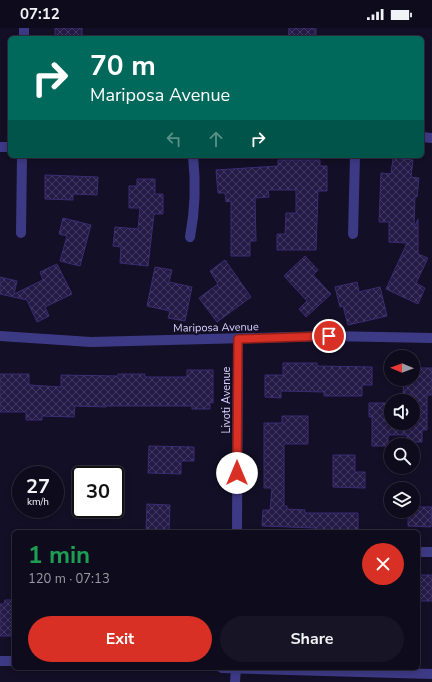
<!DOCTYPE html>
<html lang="en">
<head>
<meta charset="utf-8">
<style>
	:root { --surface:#0e0b1c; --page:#171425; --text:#f1f3f6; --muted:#9b9ba3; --line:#2e2b3b; --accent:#d93025 }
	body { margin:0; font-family:"Nunito Sans",sans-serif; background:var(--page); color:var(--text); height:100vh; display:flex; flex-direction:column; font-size:15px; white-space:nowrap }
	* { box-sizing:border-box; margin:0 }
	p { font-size:13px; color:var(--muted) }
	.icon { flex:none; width:22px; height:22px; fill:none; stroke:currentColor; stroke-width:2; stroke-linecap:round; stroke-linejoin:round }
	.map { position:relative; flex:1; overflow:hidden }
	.panel { position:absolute; left:12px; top:502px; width:408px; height:140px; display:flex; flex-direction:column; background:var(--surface); border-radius:6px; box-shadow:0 2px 6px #0003,0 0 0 1px var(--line) }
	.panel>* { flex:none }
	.hud { position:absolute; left:8px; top:8px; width:416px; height:122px; border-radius:6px; box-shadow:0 2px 6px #0003,0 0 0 1px var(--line); background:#00695c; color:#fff; overflow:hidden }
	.needle { width:26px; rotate:271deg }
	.tools { position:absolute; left:384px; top:322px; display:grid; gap:8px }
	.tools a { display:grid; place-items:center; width:36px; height:36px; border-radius:50%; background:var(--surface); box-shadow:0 2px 6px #0003,0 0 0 1px var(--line); font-size:20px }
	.speed { position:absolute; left:12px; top:438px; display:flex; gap:8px; font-size:20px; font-weight:700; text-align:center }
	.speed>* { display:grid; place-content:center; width:52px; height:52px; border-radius:50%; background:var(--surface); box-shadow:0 2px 6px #0003,0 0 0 1px var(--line); line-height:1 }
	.speed small { font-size:10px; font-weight:400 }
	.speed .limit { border:2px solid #111; border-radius:6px; background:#fff; color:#111 }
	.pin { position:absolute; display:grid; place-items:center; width:34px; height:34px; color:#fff; margin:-17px; border:2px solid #fff; border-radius:50%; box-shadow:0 1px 4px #0007 }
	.me { position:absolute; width:44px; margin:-22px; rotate:0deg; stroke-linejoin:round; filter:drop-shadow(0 0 3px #0008) }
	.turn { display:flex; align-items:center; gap:14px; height:84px; padding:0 16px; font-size:18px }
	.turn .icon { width:52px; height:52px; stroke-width:2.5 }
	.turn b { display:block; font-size:28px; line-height:34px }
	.lanes { display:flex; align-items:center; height:38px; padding:0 16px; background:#0003; justify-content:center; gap:20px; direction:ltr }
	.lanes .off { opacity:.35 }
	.round { display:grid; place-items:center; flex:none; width:42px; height:42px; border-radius:21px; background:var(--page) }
	.summary { display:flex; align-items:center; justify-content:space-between; height:68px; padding:0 16px }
	h1 { font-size:24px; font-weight:700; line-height:30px; color:#1e9e55 }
	.primary-button { display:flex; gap:8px; margin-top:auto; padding:8px 16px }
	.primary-button a { flex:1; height:46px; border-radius:24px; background:var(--accent); color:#fff; font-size:16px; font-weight:700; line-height:46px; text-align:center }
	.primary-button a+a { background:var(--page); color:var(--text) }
	.status { display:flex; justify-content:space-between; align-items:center; height:28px; padding:0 20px; background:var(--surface); direction:ltr }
	.status svg { height:11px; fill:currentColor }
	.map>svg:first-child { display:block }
	.building { fill:url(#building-cross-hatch); stroke:#3b2d73 }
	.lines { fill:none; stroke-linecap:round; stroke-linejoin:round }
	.minor { stroke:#3d3a85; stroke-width:10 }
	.route-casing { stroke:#8d1f18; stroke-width:10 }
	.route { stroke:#d93025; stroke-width:7 }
	.labels { text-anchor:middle; stroke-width:4; stroke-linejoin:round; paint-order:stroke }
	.street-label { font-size:11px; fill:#d9d4ff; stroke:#130f26 }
</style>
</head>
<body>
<div class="status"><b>07:12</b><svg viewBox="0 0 49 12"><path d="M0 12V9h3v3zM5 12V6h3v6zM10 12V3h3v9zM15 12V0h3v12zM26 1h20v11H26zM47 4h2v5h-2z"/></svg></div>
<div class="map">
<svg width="432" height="654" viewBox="0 0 432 654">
	<defs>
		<pattern id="building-cross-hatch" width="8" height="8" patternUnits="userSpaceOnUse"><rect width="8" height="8" fill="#241b47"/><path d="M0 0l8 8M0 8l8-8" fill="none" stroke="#433b63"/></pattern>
	</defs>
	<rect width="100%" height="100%" fill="#130f26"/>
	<g class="building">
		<rect x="55" y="0" width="27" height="10"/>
		<path d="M289 0H316V10H288Z"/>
		<path d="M393 130 413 132 411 149 419 150 417 169 415 168 414 200 418 191V226L428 230 416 255 425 260 418 276 386 261 407 215 389 214V194H379L381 145 391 146Z"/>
		<path d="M278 132H320V138H327V163H318L316 222H277V206H285L286 185H296V162H268L269 169 255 170 256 213H250V228H231V173L226 174 225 165H218L216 142 278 138Z"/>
		<path d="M45 147 98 149 97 167 73 166V172L45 171Z"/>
		<path d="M137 151H155V166H163V186H154L148 238 120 235 121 219 113 218 115 199 138 201 140 180H129V158H137Z"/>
		<path d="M63 190 91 197 80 238 60 233 67 208 59 206Z"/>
		<path d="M305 228 318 242 313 247 331 266 306 289 299 281 307 273 284 248Z"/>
		<path d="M225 232 251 269 217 294 199 270 218 256 210 243Z"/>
		<path d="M57 236 72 266 45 279 49 288 37 294 27 272 0 266V249L17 253 14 266 43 252 40 244Z"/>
		<path d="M155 239 172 242 169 254 192 259 185 293 168 290 170 283 147 278Z"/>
		<path d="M357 254 359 264 380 259 387 288 348 297 343 278 340 279 335 259Z"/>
		<path d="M283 335H317V338L372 339V357H362V368H324V364L281 363V370L265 369V347H283Z"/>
		<path d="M413 340H432V367H427V402H422V414H407V407H388V418H372V389H369V375H389V395H413V367L403 366 404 352 413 351Z"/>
		<path d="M187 342H213V375L210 374V381H192V378H106V379L75 378 74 389 42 388V392H26V384H0V346H29V357L61 359V347L118 348V346H145V349H187Z"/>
		<path d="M282 388H308V416H284V478H287V481L305 482V485H358V504H316V500L262 498 263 482H270L272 460H264V395H282Z"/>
		<path d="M149 418 194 419V433H181V446L148 445Z"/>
		<path d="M333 427H355V444H365V460L333 459Z"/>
		<path d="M147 476 170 477 169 504H146Z"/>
		<path d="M413 479H432L431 499 408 498V483H413Z"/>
		<path d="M418 547H432V573H419Z"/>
		<path d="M5 572H14V608H0V576H4Z"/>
	</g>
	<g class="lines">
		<g class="minor">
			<path d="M24 10V0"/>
			<path d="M422 109 432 110"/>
			<path d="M0 119H10"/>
			<path d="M21 205 22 128"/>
			<path d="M353 206 355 128"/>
			<path d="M190 209C195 183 196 155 193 128"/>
			<path d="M0 308 91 314 329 308 432 310"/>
			<path d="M237 504 238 311"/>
			<path d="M418 524H432"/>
			<path d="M0 633H14"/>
			<path d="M222 640 432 646"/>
			<path d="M235 654 236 640"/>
		</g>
	</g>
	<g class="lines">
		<defs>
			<path id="route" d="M237 445 238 311 329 308"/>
		</defs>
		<use href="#route" class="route-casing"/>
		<use href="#route" class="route"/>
	</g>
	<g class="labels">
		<g class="street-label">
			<text transform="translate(216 299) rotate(-1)" y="4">Mariposa Avenue</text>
			<text transform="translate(226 372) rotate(-90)" y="4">Livoti Avenue</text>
		</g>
	</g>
</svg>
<div class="tools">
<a><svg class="needle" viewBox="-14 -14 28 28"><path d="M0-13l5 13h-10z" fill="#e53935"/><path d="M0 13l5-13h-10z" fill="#9b9ba3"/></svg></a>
<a><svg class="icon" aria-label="sound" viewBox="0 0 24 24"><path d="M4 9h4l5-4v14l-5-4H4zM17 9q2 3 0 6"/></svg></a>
<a><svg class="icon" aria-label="search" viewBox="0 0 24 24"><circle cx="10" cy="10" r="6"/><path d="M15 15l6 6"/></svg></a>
<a><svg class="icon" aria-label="layers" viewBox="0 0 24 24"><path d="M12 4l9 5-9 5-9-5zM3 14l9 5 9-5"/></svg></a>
</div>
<div class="speed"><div>27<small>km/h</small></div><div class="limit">30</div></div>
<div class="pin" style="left:329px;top:308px;background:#d93025"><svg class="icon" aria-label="arrive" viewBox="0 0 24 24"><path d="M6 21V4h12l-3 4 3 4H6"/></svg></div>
<svg class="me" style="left:237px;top:445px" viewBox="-20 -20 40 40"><circle r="19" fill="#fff"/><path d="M0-13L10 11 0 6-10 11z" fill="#d93025"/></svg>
<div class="hud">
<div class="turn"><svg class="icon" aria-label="right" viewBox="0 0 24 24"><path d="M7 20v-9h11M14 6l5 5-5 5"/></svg><div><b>70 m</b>Mariposa Avenue</div></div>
<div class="lanes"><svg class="icon off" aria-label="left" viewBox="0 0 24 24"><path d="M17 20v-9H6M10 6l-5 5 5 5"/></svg><svg class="icon off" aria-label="ahead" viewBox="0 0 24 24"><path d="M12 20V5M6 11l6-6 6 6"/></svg><svg class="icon" aria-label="right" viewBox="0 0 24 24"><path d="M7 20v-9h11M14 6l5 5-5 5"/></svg></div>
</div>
<section class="panel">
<div class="summary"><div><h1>1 min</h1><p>120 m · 07:13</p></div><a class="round" style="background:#d93025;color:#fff"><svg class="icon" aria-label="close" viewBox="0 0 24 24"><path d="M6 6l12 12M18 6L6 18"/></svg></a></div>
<div class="primary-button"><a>Exit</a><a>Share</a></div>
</section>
</div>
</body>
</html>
